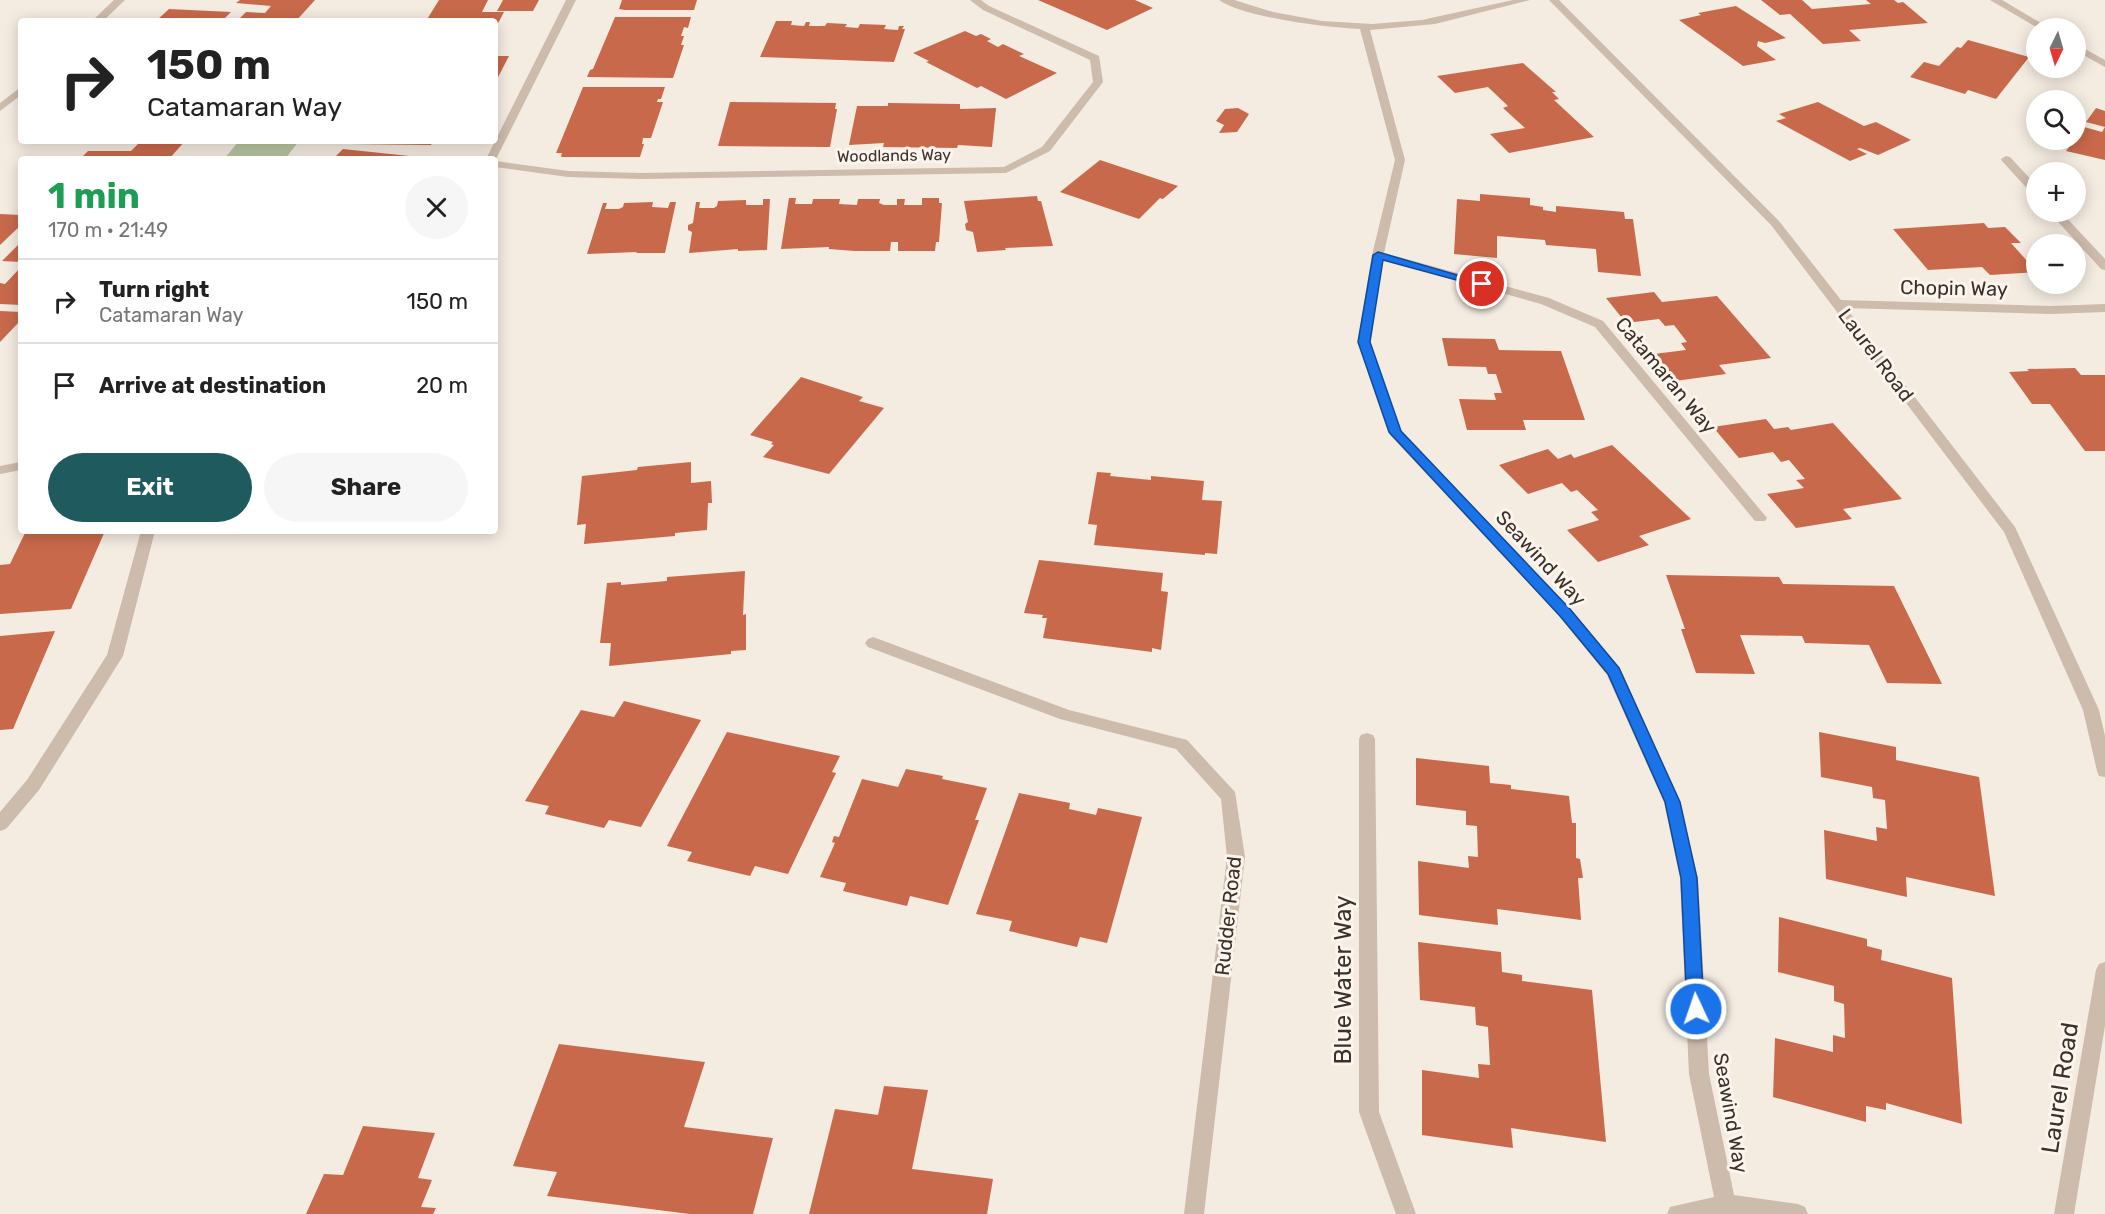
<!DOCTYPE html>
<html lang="en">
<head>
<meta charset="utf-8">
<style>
	:root { --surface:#fff; --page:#f6f6f6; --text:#222; --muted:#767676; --line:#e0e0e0; --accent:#1f5a5e }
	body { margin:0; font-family:Rubik,sans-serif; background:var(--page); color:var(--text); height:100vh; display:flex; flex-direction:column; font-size:22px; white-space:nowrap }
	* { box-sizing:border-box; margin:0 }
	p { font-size:20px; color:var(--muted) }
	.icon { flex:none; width:33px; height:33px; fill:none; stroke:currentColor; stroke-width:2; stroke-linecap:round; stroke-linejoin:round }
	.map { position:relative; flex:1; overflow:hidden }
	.sheet { position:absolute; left:18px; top:156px; width:480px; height:378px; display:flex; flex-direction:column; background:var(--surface); border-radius:6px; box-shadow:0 3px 15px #0003 }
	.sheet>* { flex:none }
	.banner { position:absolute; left:18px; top:18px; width:480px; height:126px; border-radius:6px; box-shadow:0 3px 15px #0003; background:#fff; color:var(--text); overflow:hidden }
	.needle { width:39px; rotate:185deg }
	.tools { position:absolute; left:2026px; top:18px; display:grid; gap:12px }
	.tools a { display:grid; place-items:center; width:60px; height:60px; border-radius:50%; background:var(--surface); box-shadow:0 3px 15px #0003; font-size:30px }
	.pin { position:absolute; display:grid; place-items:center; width:51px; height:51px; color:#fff; margin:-26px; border:3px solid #fff; border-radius:50%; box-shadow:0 2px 6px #0007 }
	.me { position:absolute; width:66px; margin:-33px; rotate:357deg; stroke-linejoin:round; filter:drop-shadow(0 0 4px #0008) }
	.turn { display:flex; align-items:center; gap:21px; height:126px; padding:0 30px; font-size:27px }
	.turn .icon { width:78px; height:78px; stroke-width:2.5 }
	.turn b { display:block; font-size:42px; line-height:51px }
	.round { display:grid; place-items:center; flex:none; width:63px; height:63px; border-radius:32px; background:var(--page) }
	.headline { display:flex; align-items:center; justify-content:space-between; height:102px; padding:0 30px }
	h1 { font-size:36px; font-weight:700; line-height:45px; color:#1e9e55 }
	.primary-button { display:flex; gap:12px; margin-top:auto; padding:12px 30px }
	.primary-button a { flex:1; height:69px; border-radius:36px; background:var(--accent); color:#fff; font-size:24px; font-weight:700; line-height:69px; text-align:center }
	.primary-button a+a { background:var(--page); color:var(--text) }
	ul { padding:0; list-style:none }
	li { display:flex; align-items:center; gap:18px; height:84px; padding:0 30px; border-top:2px solid var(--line) }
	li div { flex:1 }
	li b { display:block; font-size:22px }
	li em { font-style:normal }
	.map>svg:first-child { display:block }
	.green { fill:#b8c4a0 }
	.building { fill:#c8694b }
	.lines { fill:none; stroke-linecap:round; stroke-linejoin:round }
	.minor { fill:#cdbbac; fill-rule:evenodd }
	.route { fill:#1a73e8; stroke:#114b97; stroke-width:1.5 }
	.labels { text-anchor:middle; stroke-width:6; stroke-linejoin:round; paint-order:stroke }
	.far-street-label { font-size:16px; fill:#3b302b; stroke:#fbf5ee }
	.street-label { font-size:20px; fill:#3b302b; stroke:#fbf5ee }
	.near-street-label { font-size:24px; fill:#3b302b; stroke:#fbf5ee }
</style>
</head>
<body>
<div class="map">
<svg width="2105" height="1214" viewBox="0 0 2105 1214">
	<rect width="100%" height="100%" fill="#f4ebe1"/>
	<path class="green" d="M239 141H299L285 159H224Z"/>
	<g class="building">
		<path d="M240 0H315L296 21H237L246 12 265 13 271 6 236 3Z"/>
		<path d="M439 0H488L482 12H504L495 29V21H426Z"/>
		<path d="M503 0H539L533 11H497Z"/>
		<path d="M622 0H697L694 10H625L619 9Z"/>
		<path d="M1038 0H1135L1153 8 1107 30Z"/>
		<path d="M1761 0H1802L1812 9 1871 4 1866 0H1894L1898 3 1903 2 1928 23 1849 30 1861 41 1823 44 1790 14 1780 15Z"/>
		<path d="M1736 6 1786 38 1765 43 1758 41 1757 46 1776 60 1743 66 1679 20 1701 15 1698 13Z"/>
		<path d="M169 9 231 12 222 21H156Z"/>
		<path d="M615 17H691L688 28 684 27 681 36H684L681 45H684L673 78 587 77 590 70 593 69Z"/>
		<path d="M776 21H792L791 25 804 26 806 22H810L809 26H825L827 23 847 24 845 27 858 28 860 24 886 25 884 29 898 30 899 26H904L902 29H905L894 62 760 57Z"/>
		<path d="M965 31 976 36 981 34 991 39 987 41 998 47 1003 44 1024 54 1019 56 1057 73 1006 99 981 86 977 88 926 62 929 61 913 53Z"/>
		<path d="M1968 40 2029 57 1996 99 1968 90 1965 94 1910 77 1924 62 1939 66 1957 47 1961 48Z"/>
		<path d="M495 56H509L495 83Z"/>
		<path d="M1523 63 1556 92H1552L1559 99 1554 100 1594 137 1509 153 1490 134 1525 128 1503 108 1508 106 1488 87 1455 93 1437 76Z"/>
		<path d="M583 87H665L661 99H658L657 102H663L651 138H643L642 144H644L640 157H561L562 153H556Z"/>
		<path d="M730 102 836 103 835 109H837L830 147 718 146Z"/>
		<path d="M1818 102 1864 126 1876 122 1911 140 1878 155 1860 148 1857 149 1867 154 1850 161 1776 121 1786 118 1779 114Z"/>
		<path d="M888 103 960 104V109L996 108 992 147 958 145 957 148 883 147 884 143 849 145 857 106H888Z"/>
		<path d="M1238 108 1249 114 1237 132 1219 133 1224 125 1216 121 1225 109Z"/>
		<path d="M2096 108 2105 111V160L2066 151 2084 127 2102 132 2105 127 2086 122Z"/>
		<path d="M132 141H185L169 159H80L88 151H131L139 143Z"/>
		<path d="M351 141H433L431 145 349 144Z"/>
		<path d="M343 149 419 157 417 159H333Z"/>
		<path d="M1100 160 1178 186 1163 199 1160 198 1139 219 1060 192Z"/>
		<path d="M1480 194 1530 198V205L1543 207V210L1556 212V206L1624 212 1625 219H1633L1641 276 1598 272 1596 249 1546 245 1545 240 1497 236V258L1454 254 1457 199 1480 201Z"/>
		<path d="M1037 196 1038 201H1041L1053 246 1005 248 1006 250 977 252 973 232 966 230 965 224 968 222 964 201Z"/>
		<path d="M789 198H796L795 204H812L813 199H840L839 204 857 205 858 199H880L879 203 884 205H897V199H905L904 205H922V198H939V203H942L939 242H936L935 251H898V242H891L890 251H855L829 249V247L781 249Z"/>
		<path d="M763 199H770L767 250 738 251V249L689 253 692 232 688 230V225L693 223 696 202H700L699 208H714L717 206 718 201 746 200V205H763Z"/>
		<path d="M653 202 652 207 668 208 670 202H676L665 253H636L637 252 587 254 603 203H607L605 209H619L623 207 624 203Z"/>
		<path d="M0 214 21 215V225L0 245Z"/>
		<path d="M1984 223 1988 228 2005 227 2021 243H2011L2037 272 1990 275 1982 267 1928 270 1893 229Z"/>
		<path d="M21 242V262L2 261Z"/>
		<path d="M21 267V305L0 304V283L5 284Z"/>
		<path d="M1654 292 1662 302 1717 296 1771 358 1719 365 1726 374 1675 381 1654 354 1686 350 1681 343 1687 342 1674 325 1665 326 1659 319 1626 323 1606 298Z"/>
		<path d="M0 311 21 312V320L0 342Z"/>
		<path d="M1442 338 1495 339 1499 350 1561 351 1585 420H1523L1526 430H1467L1459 399 1496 400 1494 393H1502L1496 374H1488L1486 367 1448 366Z"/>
		<path d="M2075 368 2081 375H2105V451H2085L2050 404H2032L2009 372 2029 371 2027 369Z"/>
		<path d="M801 377 863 397 859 401 884 408 829 474 763 457 774 445 771 444 773 442 750 435Z"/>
		<path d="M1766 419 1774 429 1788 427 1791 430 1833 423 1902 499 1843 509 1852 519 1796 528 1767 494 1804 488 1796 480 1805 479 1789 460 1781 462 1773 452 1739 458 1713 427Z"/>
		<path d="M1612 445 1691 519 1639 536 1649 545 1598 562 1567 530 1599 520 1591 512 1598 510 1577 490 1571 492 1562 483 1528 494 1499 465 1548 449 1558 459 1571 454 1574 458Z"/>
		<path d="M691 462V483L711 481 712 503H708L707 530 675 533V536L584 544 586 524 577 525 582 476 637 470 638 467Z"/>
		<path d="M1097 472 1111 473 1110 476 1151 480V476L1204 481 1202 500 1222 501 1217 554 1205 553V555L1094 545 1097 525 1088 524Z"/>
		<path d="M58 531H105L71 609 0 614V565L10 564 25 533Z"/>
		<path d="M1039 560 1163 573 1161 591 1168 592 1161 650 1152 648V652L1043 638 1047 618H1042L1043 615 1024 613Z"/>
		<path d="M745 571 743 615 746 614V650L731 651V654L609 666 611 643H600L607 583 621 582V585L667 581V577Z"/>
		<path d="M1666 575 1779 577 1783 584 1894 586 1942 684 1887 683 1869 645 1805 643 1802 636 1740 635 1755 674 1696 673 1681 629H1685Z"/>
		<path d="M55 631 13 729 0 730V636Z"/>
		<path d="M624 701 701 720 641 827 609 820 604 828 545 814 549 806 525 801 581 710 614 717Z"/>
		<path d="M727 732 840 756 832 772 836 773 788 874 755 866 750 876 687 861 692 852 667 846Z"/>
		<path d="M1819 732 1896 747V760L1979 777 1995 896 1906 877 1907 897 1826 879 1824 830 1877 841 1876 827 1887 829 1885 800 1873 798 1872 787 1821 777Z"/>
		<path d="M1416 758 1489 766 1490 783 1511 785V789L1569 796 1572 823H1576V858L1580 859 1583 878H1578L1581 920 1497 909 1498 925 1419 915 1418 861 1469 868 1468 856 1478 857 1477 826 1466 825V811L1416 805Z"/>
		<path d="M906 769 943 776 942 779 987 788 975 820H979L948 905 910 896 907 906 843 891 846 883 820 877 835 843 832 842 834 836 839 837 862 779 898 787Z"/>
		<path d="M1019 793 1070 803 1069 809 1096 815 1098 808 1142 817 1107 943 1080 937 1077 947 1009 931 1012 921 976 914Z"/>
		<path d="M1779 917 1867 939V946L1882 950 1881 960 1952 978 1962 1124 1886 1103V1110L1866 1106V1122L1773 1097 1775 1038 1833 1052V1035L1845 1038 1844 1004 1834 1001V986L1778 972Z"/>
		<path d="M1418 942 1501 952 1502 972 1522 975V981L1592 990 1606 1142 1511 1128 1513 1148 1422 1135V1070L1479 1078 1478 1064 1490 1065 1488 1027 1476 1025 1475 1007 1420 1000Z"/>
		<path d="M559 1044 705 1062 684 1127 773 1138 753 1214H690L547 1196 557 1172 513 1166Z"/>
		<path d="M884 1086 928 1090 912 1169 993 1179 987 1214H809L835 1109 878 1115Z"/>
		<path d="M363 1126 435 1133 418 1178 432 1180 421 1207 436 1208 433 1214H306L324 1174 343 1175Z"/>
	</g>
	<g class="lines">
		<g class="minor">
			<path d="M114 0H125L103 21H92Z"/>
			<path d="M566 0H576L495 161 568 171 641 173 1004 167 1042 147 1093 82 1090 60 983 10 970 0H981L989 6 1099 56 1103 82 1050 151 1006 173 641 179 568 177 495 167V159H486Z"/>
			<path d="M1219 0H1234L1273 12 1322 21 1372 24 1422 20 1513 0H1530L1435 24 1370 30 1405 160 1384 253 1549 298 1603 321 1767 518 1765 521H1755L1595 327 1541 304 1383 260 1370 342 1401 431 1570 609 1620 668 1680 802 1698 878 1709 1074 1734 1195 1798 1204 1805 1207 1808 1214H1667L1670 1207 1714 1197 1689 1074 1680 878 1664 802 1607 675 1560 617 1390 435 1358 342 1372 255 1395 160 1360 29C1329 28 1242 17 1219 0Z"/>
			<path d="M1549 0H1559L1779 221 1841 300 2051 306 2105 304V312L2051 314 1846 308 2015 527 2099 710 2105 736V777L2099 776 2097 771 2083 710 2004 532 1771 225Z"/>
			<path d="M1990 0H2002L2049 28H2038Z"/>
			<path d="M2076 44 2105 60V67L2076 51Z"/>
			<path d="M21 87V95L0 111V103Z"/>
			<path d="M2006 156 2010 157 2037 186V196L2033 195 2002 161 2001 159Z"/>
			<path d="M2049 212H2061L2105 259V270L2101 269Z"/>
			<path d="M21 462V470L0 474V466Z"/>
			<path d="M141 531H155L123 656 39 790 6 829 0 831V812L27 780 107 655Z"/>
			<path d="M873 637 1069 710 1187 740 1235 792 1245 857 1204 1214H1184L1227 857 1221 799 1176 749 1060 719 868 647 865 643 868 639Z"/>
			<path d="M1367 733 1373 735 1375 739 1379 1112 1416 1214H1396L1359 1112V739L1361 735Z"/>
			<path d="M2105 962V1026L2074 1214H2054L2096 970 2099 964Z"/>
		</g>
	</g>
	<path class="route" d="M1378 252 1488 284 1482 287 1383 260 1370 342 1401 431 1570 609 1619 668 1680 802 1697 878 1704 1009 1702 1014 1696 1016 1690 1014 1687 1009 1681 878 1665 802 1608 674 1560 616 1389 432 1358 342 1373 255Z"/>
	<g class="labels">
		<g class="far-street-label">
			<text transform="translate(894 155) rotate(-1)" y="6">Woodlands Way</text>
		</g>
		<g class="street-label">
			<text transform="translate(1954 288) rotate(1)" y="7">Chopin Way</text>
			<text transform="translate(1876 355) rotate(53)" y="7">Laurel Road</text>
			<text transform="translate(1666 375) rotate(50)" y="7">Catamaran Way</text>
			<text transform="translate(1541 558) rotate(47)" y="7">Seawind Way</text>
			<text transform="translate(1228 916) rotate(-84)" y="7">Rudder Road</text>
			<text transform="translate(1731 1113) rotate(80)" y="7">Seawind Way</text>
		</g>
		<g class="near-street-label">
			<text transform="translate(1343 980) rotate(-90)" y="8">Blue Water Way</text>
			<text transform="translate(2060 1088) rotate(-81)" y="8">Laurel Road</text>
		</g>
	</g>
</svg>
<div class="tools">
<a><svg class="needle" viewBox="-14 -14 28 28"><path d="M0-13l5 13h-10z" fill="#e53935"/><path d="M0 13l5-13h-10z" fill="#767676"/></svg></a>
<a><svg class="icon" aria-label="search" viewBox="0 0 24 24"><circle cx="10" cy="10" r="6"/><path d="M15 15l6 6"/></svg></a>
<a>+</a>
<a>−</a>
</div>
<div class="pin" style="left:1482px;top:284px;background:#d93025"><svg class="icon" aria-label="arrive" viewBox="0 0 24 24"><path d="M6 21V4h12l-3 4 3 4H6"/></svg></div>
<svg class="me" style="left:1696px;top:1009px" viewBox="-20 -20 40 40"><circle r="17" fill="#1a73e8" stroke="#fff" stroke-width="3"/><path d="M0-11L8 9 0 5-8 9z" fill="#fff"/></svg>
<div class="banner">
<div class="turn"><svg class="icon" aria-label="right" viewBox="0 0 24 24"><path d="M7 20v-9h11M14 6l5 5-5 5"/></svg><div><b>150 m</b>Catamaran Way</div></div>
</div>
<section class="sheet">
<div class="headline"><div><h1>1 min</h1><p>170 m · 21:49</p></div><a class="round"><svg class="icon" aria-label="close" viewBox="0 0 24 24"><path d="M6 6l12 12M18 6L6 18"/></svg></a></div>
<ul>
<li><svg class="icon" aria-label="right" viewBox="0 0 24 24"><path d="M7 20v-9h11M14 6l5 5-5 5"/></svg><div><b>Turn right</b><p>Catamaran Way</p></div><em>150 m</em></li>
<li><svg class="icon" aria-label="arrive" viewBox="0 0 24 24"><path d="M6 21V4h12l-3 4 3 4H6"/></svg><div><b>Arrive at destination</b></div><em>20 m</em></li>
</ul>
<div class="primary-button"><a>Exit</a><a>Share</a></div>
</section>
</div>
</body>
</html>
